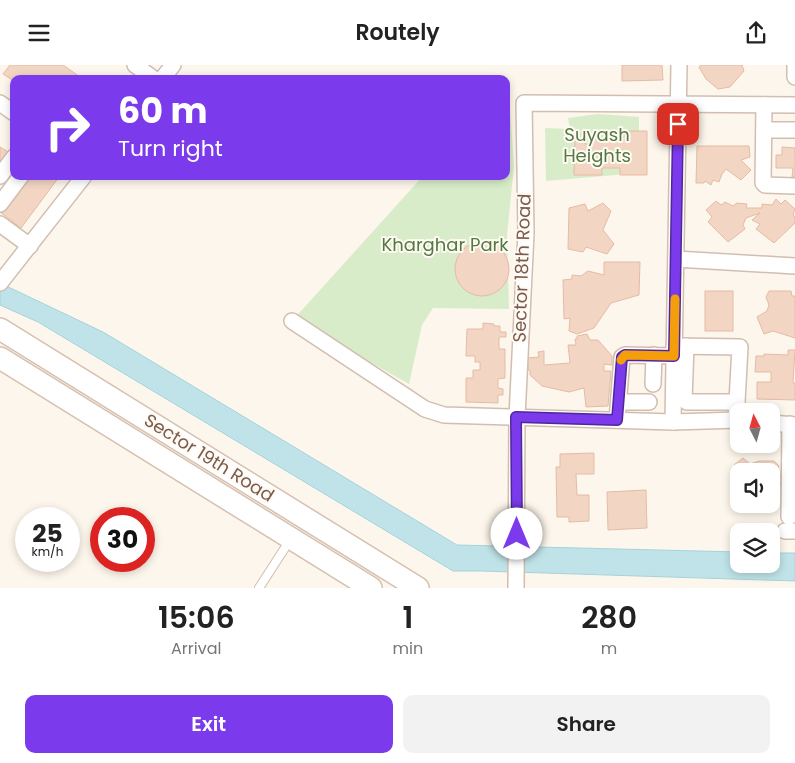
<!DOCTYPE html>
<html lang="en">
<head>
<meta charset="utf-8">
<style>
	:root { --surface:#fff; --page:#f2f2f2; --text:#222; --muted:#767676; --accent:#7c3aed }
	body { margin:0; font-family:Poppins,sans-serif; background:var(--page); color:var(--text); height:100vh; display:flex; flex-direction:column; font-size:19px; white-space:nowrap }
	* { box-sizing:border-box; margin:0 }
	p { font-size:16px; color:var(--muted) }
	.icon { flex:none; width:28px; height:28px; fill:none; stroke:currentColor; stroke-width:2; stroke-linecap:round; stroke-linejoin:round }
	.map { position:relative; height:523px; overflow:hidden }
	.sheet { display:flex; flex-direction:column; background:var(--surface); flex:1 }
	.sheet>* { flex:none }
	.guide { position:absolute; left:10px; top:10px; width:500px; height:105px; border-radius:10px; box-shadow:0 2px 8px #0003; background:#7c3aed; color:#fff; overflow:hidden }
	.needle { width:32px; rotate:354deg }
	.tools { position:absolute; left:730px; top:338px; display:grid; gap:10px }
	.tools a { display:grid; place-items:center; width:50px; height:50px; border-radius:10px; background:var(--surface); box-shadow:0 2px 8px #0003; font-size:25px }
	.speed { position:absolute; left:15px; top:442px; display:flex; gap:10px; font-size:25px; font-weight:700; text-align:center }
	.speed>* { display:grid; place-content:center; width:65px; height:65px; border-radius:50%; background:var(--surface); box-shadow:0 2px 8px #0003; line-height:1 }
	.speed small { font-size:12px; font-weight:400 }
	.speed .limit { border:8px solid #d22; background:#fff; color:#111 }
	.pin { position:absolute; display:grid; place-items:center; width:42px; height:42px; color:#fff; margin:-21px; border-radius:10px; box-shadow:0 2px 8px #0006 }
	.me { position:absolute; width:55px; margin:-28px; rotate:0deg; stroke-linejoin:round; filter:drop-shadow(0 0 4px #0008) }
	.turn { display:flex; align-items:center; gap:18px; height:105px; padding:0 25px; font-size:22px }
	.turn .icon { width:65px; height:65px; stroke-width:2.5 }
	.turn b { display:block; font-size:35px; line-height:42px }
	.eta { display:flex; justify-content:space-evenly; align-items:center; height:85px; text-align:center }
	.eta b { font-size:30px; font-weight:600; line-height:35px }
	.primary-button { display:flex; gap:10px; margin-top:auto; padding:10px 25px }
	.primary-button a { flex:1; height:58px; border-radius:10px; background:var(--accent); color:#fff; font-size:20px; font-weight:600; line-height:58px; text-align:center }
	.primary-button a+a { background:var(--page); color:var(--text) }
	header { display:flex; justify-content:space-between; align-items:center; height:65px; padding:0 25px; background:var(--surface); font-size:22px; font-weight:600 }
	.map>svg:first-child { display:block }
	.green { fill:#d8ecc9 }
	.water { fill:#bfe3e8; stroke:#a5d3da }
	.building { fill:#f3d5c3; stroke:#e6bba3 }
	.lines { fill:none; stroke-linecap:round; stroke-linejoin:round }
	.lane-casing { stroke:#d1beb0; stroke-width:10 }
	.street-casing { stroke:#d1beb0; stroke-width:18 }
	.secondary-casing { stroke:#d6c0b0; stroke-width:24 }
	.lane { stroke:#fff; stroke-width:8 }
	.street { stroke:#fff; stroke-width:15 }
	.secondary { stroke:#fff; stroke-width:21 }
	.route-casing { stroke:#51269a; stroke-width:12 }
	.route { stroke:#7c3aed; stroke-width:9 }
	.slow { stroke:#f59e0b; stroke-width:9 }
	.labels { text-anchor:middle; stroke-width:4; stroke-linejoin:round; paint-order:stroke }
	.park-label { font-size:18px; fill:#537a41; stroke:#fffaf3 }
	.street-label { font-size:18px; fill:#7a5c4d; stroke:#fffaf3 }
</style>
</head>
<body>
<header><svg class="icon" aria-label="menu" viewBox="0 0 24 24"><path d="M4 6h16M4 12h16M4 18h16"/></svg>Routely<svg class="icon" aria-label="share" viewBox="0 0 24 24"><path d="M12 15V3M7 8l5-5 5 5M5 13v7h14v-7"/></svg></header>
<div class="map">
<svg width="795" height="523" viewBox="0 0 795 523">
	<rect width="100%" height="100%" fill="#fdf6ec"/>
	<g class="green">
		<path d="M506 41 510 43 514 101 507 170 509 244 433 243 422 260 409 319 340 280 292 256 423 111H506Z"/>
		<path d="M598 49 639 52V108L546 116 545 63 570 64 568 53Z"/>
	</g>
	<path class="water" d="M0 218 103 267 457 480 739 487V499H771V488H795V516L481 506H453L38 257 0 240Z"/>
	<g class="building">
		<path d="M10 0H63L83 14H14V16L3 9Z"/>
		<path d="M622 0H662L663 15 622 16Z"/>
		<path d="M701 0H742L744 6 730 22 718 24 706 14 699 2Z"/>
		<path d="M625 66H647V110H620V103H602V110H574L575 69H585V79H592V74L624 72Z"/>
		<path d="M697 81H749L750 92 741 95 751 105 741 115 726 104 722 109 719 117 713 115 711 120 705 116 704 118H696Z"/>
		<path d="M0 82 10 88 0 103Z"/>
		<path d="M782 82 795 83V112H792L793 103H776V90H782Z"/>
		<path d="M27 111 59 112 21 163 0 147Z"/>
		<path d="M776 134 781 139 785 135 795 144 793 150 795 152V158L774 178 756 164 760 159 752 155 760 148 746 153 743 160 745 164 728 177 708 157 712 152 706 145 716 136 721 140 725 137 733 141 737 138 747 139 746 143H762V139L772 140Z"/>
		<path d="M603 138 611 146 603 165 614 179 607 189 586 182 583 187 568 184 569 143 585 139 588 146Z"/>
		<circle cx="482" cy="204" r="27"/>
		<path d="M604 197H640L639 230 611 238 594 263 577 269 569 266 570 253 564 254 563 215 572 214V210L581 211 588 206 604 210Z"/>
		<rect x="705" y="226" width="28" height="40"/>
		<path d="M769 226H791L792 231H795V273L773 266 764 269 757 252 767 246 769 240 766 232Z"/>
		<path d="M483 258 494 259V261H500V267H506V272H499V284H505V313L498 314V323L503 324V330H498V338L466 337V313H473V305H480V297H475V291H466L467 264H483Z"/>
		<path d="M587 269 590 275H598L612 291V300L604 299V306H611L608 341 586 342 584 323 569 327 542 321 530 310V305H528L527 293 539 292 538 287 544 286V300L570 298 568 280H576L575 274H577V271Z"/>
		<path d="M788 285H795L793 318H795V335L757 334V317H771V307H755L756 291H764V289L788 290Z"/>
		<path d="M594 388V409H576L577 430H589V456L569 457V452H557L556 402H560V389Z"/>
		<path d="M743 393 750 399 759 396H774L779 401 776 406 784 412 778 425 771 432V406H739V430L731 413 738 404 734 400Z"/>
		<path d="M646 425 647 463 608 465 607 427Z"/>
	</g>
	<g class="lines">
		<defs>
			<path id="lane" d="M259 523 290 475"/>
			<g id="street">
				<path d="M135 0 154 14"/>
				<path d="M795 0V12"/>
				<path d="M162 14 173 0"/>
				<path d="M0 38 14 48"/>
				<path d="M764 40 763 118 765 120 795 121"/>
				<path d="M764 65H795"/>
				<path d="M0 111 14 92"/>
				<path d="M0 139 21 111"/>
				<path d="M0 159 30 181"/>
				<path d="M676 194 795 201"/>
				<path d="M0 218 84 111"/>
				<path d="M292 256 425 344 444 350 673 357 739 355"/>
				<path d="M674 281 740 282 736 355"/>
				<path d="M686 281 684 335 687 337H737"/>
				<path d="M653 319 654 290"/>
				<path d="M619 337H649"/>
				<path d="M617 355 622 292 625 290 674 291"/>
				<path d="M673 357 679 0"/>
				<path d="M771 358 795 360"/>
				<path d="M789 452 790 359"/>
				<path d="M785 466H795"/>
				<path d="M516 523 517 352 526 168 524 38 795 40"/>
			</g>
			<g id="secondary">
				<path d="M0 264 418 523"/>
				<path d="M0 293 371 523"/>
			</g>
		</defs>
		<use href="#lane" class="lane-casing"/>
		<use href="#street" class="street-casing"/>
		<use href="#secondary" class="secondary-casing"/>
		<use href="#lane" class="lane"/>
		<use href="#street" class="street"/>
		<use href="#secondary" class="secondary"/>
	</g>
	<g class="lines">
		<defs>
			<path id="route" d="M517 469 516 352 617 355 622 292 625 290 674 291 678 59"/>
		</defs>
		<use href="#route" class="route-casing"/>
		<use href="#route" class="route"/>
		<path class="slow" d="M621 295 625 290 674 291 675 234"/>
	</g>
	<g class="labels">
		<g class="park-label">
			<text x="597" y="76">Suyash<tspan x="597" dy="21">Heights</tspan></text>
			<text x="445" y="186">Kharghar Park</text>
		</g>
		<g class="street-label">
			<text transform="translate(522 203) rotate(-88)" y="6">Sector 18th Road</text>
			<text transform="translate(209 393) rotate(32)" y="6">Sector 19th Road</text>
		</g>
	</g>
</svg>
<div class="tools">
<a><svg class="needle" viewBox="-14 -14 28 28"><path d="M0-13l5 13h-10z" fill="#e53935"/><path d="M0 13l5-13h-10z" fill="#767676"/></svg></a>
<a><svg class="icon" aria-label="sound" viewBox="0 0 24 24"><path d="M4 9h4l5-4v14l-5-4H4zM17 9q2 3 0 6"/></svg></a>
<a><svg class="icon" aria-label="layers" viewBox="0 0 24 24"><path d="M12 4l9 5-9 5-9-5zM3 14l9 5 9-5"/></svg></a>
</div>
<div class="speed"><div>25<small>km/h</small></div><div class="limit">30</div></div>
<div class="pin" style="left:678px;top:59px;background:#d93025"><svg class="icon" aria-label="arrive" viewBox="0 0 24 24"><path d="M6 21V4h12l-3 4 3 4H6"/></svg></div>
<svg class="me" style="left:517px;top:469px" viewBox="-20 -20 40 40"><circle r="19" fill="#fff"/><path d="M0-13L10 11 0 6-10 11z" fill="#7c3aed"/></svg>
<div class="guide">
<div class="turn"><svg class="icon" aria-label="right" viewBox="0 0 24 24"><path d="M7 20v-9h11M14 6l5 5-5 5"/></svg><div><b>60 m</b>Turn right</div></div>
</div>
</div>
<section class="sheet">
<div class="eta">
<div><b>15:06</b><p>Arrival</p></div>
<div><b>1</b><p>min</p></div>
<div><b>280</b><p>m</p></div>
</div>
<div class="primary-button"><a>Exit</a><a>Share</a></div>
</section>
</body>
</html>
